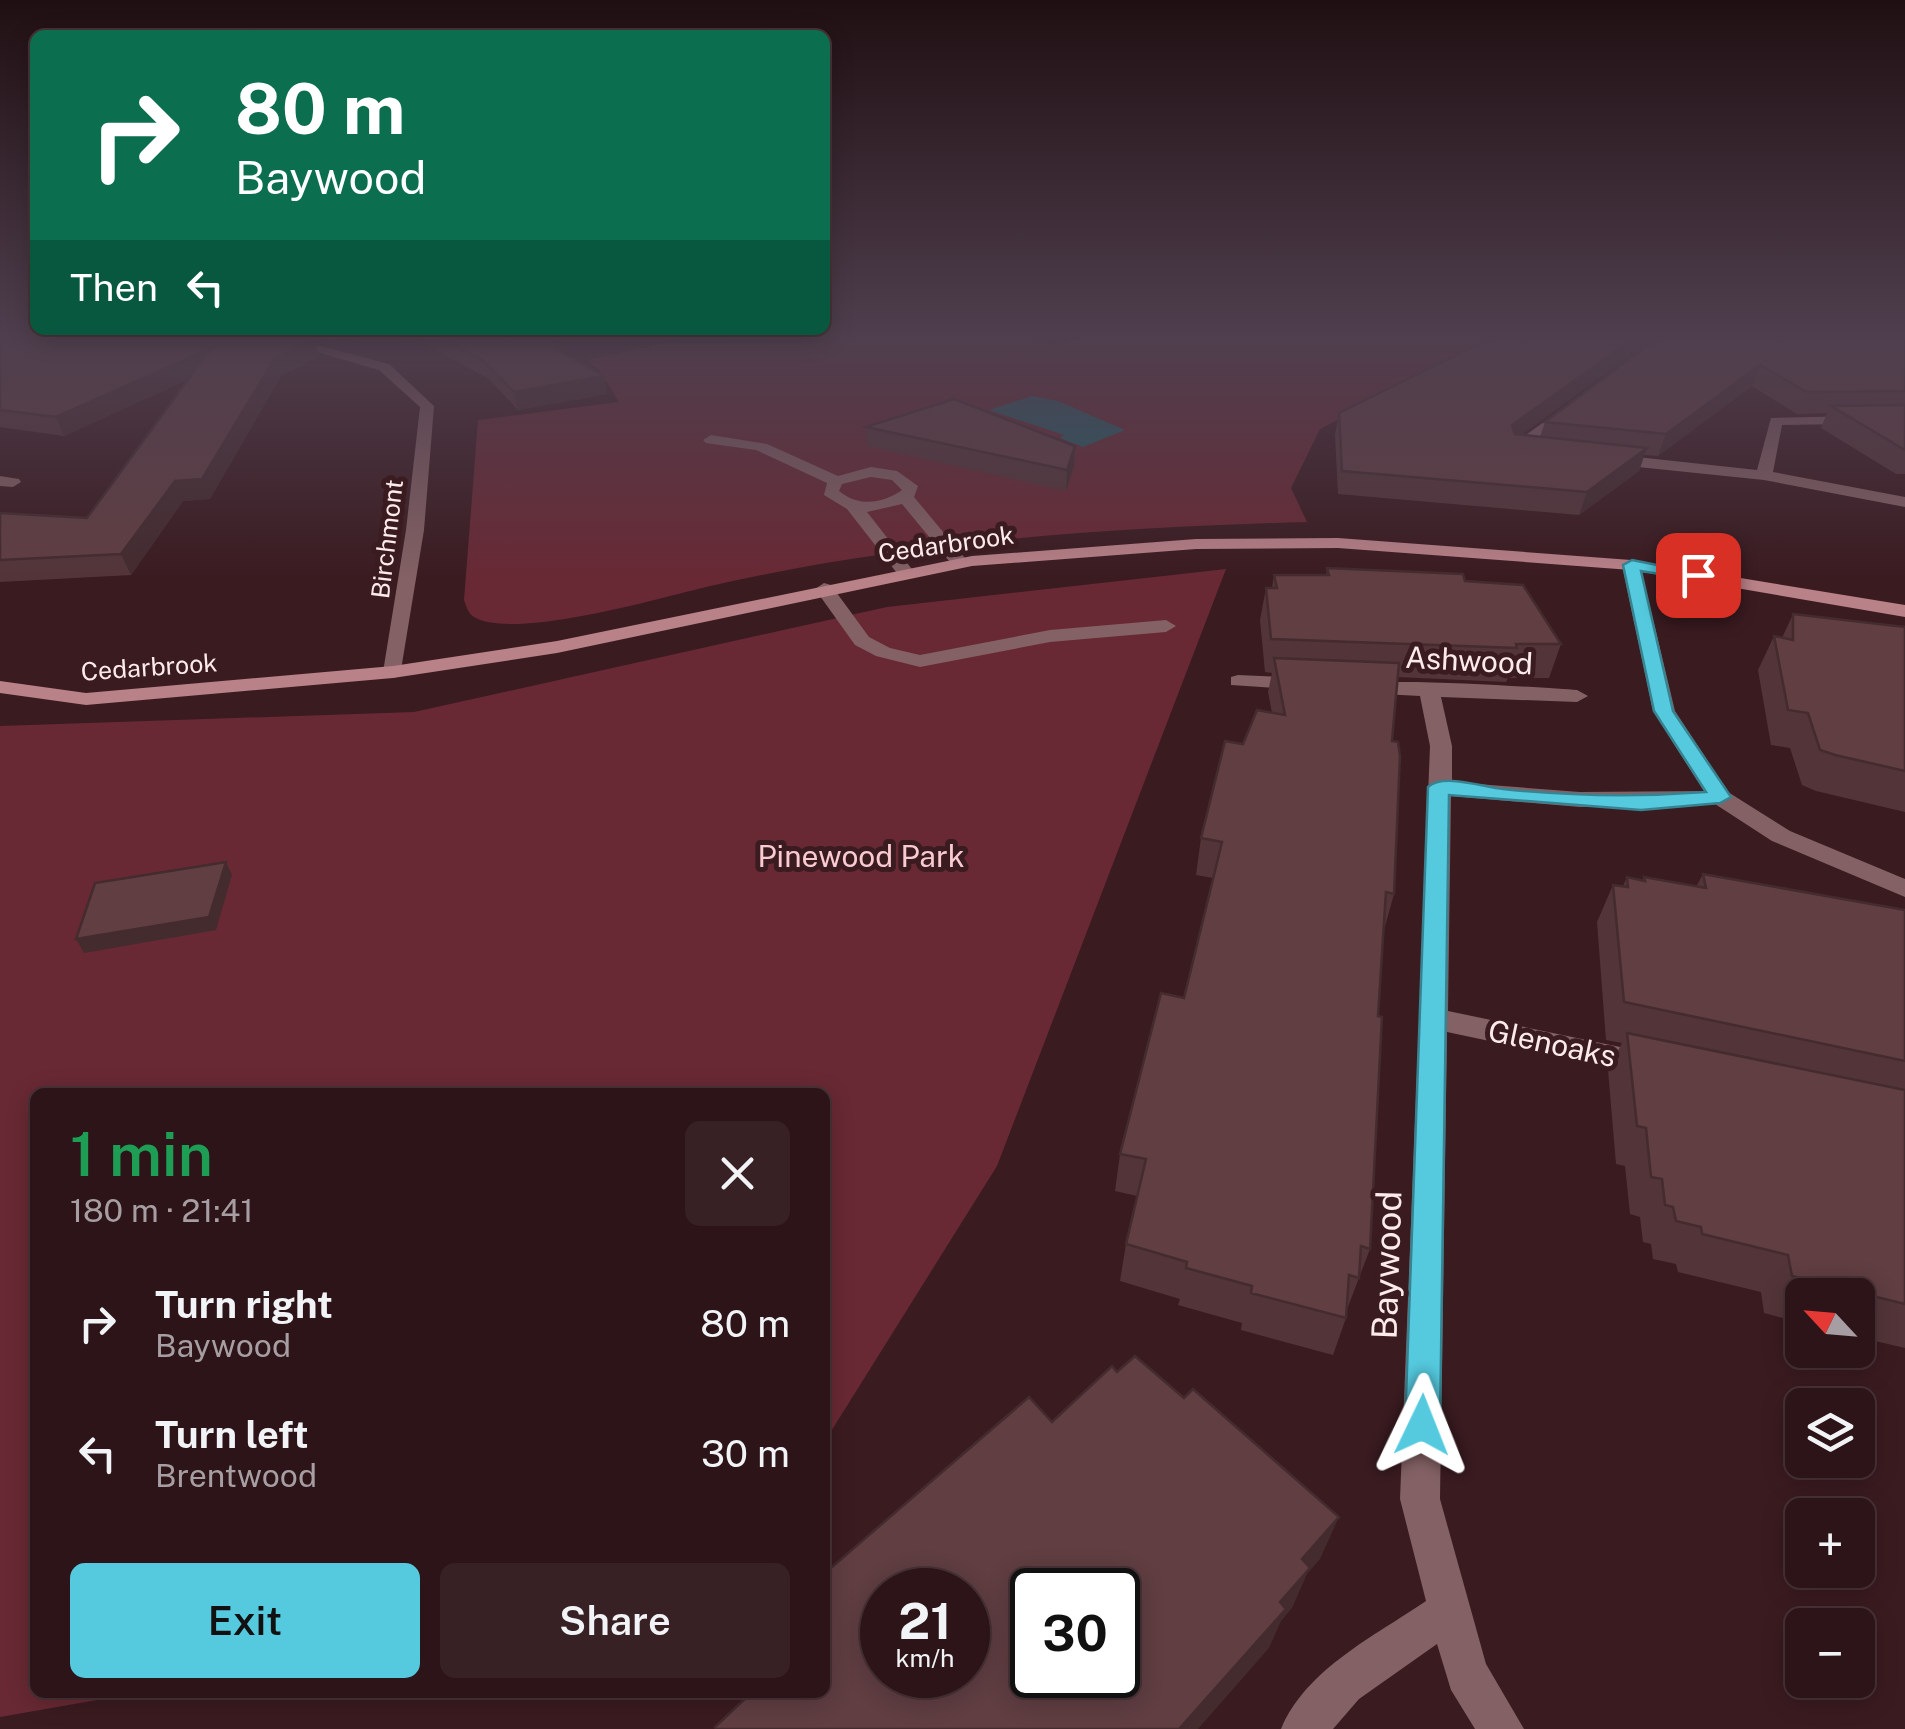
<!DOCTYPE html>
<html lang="en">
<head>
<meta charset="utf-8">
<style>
	:root { --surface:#2c1418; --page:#382125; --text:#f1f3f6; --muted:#a69ea2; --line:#483337; --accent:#55cadf }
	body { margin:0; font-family:"Public Sans",sans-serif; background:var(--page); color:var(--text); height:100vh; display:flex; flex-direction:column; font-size:38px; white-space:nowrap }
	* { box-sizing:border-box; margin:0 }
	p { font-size:32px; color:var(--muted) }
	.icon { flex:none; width:55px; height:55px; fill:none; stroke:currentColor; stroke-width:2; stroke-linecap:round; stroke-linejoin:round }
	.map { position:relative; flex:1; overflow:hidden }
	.side { position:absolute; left:30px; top:1088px; width:800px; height:610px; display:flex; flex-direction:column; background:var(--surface); border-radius:15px; box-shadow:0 5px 25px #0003,0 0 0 2px var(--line) }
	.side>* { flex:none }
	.hud { position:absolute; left:30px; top:30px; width:800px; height:305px; border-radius:15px; box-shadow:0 5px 25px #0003,0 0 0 2px var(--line); background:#0b6e4f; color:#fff; overflow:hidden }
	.needle { width:65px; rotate:296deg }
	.controls { position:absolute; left:1785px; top:1278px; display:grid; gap:20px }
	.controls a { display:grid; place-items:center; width:90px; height:90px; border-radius:15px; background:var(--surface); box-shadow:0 5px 25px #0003,0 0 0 2px var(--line); font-size:50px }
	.speed { position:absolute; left:860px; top:1568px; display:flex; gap:20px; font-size:50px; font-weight:700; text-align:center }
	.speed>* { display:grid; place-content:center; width:130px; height:130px; border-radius:50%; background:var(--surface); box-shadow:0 5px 25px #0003,0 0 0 2px var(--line); line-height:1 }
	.speed small { font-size:25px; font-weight:400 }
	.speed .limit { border:5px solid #111; border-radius:15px; background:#fff; color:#111 }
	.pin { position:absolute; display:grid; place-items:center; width:85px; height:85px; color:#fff; margin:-42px; border-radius:20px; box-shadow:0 5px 15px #0006 }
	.me { position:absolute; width:110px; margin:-55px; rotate:2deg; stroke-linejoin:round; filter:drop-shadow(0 0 8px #0008) }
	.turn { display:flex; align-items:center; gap:35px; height:210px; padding:0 40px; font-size:45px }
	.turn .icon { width:130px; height:130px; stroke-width:2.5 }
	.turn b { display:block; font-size:70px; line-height:85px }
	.then { display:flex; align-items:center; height:95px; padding:0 40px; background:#0003; gap:20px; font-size:38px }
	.round { display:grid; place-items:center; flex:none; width:105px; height:105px; border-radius:15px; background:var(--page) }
	.overview { display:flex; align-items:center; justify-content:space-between; height:170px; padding:0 40px }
	h1 { font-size:60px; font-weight:600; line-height:75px; color:#1e9e55 }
	.button { display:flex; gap:20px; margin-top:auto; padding:20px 40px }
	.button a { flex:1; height:115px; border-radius:15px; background:var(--accent); color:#111; font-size:40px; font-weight:600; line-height:115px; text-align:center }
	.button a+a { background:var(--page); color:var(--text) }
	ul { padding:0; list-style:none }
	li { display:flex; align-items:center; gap:30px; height:130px; padding:0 40px }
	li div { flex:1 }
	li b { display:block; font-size:38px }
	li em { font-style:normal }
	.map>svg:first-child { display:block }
	.green { fill:#682934 }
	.water { fill:#245e68 }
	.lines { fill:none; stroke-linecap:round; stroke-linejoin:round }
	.lane { fill:#836164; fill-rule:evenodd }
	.street { fill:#836164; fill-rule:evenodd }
	.secondary { fill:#b98188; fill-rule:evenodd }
	.wall { fill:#533539 }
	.shaded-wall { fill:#432b2e }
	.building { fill:#603e42; stroke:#432b2e; stroke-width:2.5; fill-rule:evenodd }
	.route { fill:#55cadf; stroke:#378391; stroke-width:2.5 }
	.labels { text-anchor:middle; stroke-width:10; stroke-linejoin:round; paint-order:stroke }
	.far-street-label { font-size:25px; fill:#fdebec; stroke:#3a1b20 }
	.street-label { font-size:30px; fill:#fdebec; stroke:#3a1b20 }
	.park-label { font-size:30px; fill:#f9cbd0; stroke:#3a1b20 }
	.near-street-label { font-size:35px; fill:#fdebec; stroke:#3a1b20 }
</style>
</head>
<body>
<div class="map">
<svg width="1905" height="1729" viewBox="0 0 1905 1729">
	<rect width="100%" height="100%" fill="#3a1b20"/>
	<g class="green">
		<path d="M692 337 784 343 824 337H1033L1052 346 1086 337H1500L1320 429 1291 488 1307 522C1103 528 905 541 706 587 657 599 518 639 476 618 468 614 467 608 464 600L478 420 619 402 600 371 587 360Z"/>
		<path d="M1226 569 997 1166 825 1441V1092H35V1692L137 1693 0 1717V726L414 712 887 607Z"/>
	</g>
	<path class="water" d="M1032 396 1058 401 1125 430 1083 447 1060 438 1064 435 989 410Z"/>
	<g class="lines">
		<g class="lane">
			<path d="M711 435 767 444 838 476 871 467 897 471 918 486 914 497 969 563 954 567 902 504 867 512 915 573 900 577 847 509 824 495 827 483 756 450 706 443 703 440ZM871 477 892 480 902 490C882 504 858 507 839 491L842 484Z"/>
			<path d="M824 583 831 585 869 637 890 648 920 655 1050 630 1166 620 1176 626 1166 632 1050 642 920 667 876 656 855 645 815 589Z"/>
		</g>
		<g class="street">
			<path d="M265 337H286L389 364 434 406 424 530 400 676 393 678 383 672 406 530 420 407 379 370Z"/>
			<path d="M1566 406 1578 409 1519 453H1509V447Z"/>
			<path d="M1905 415V423L1782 425 1773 472 1905 497V507L1764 480 1609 464 1601 459 1609 454 1757 470 1771 418Z"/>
			<path d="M0 476 19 479 21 482 13 487 0 486Z"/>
			<path d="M1631 560 1640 565 1675 711 1728 792 1790 831 1905 879V897L1772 841 1715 804 1580 807 1451 796 1448 1011 1649 1053 1659 1056 1664 1064 1659 1072 1649 1075 1447 1032 1440 1499 1486 1664 1524 1729H1475L1451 1690 1437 1644 1359 1699 1333 1729H1281C1306 1669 1375 1636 1426 1601L1400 1499 1430 746 1420 696 1363 693 1353 687C1366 675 1545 688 1577 690L1588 696 1577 702 1441 697 1452 746V782L1580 792 1704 791 1653 711 1622 565Z"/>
			<path d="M1238 675 1303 678 1313 684 1303 690 1231 685V677Z"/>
		</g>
		<path class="secondary" d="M1338 538 1631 560 1905 605V617L1631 570 1338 548 1196 549 972 566 557 653 393 678 86 705 0 693V681L86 693 393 666 557 641 972 556 1196 539Z"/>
	</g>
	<g class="wall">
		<path d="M0 337H358L338 347 314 340 319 356 281 376 210 499 183 501 131 575 0 582V513L87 518 189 379 64 436 0 427Z"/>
		<path d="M396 337H567L553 341 560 351 604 376 607 394 518 410 489 379 423 343Z"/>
		<path d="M1659 337H1905V474H1896L1821 428 1827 413 1797 414 1752 386 1658 456 1644 455 1639 471 1579 515 1338 494 1335 435 1339 413 1540 437 1545 422Z"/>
		<path d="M866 427 1075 446 1074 466 1066 491 867 446Z"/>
		<path d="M1327 568 1465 581 1561 644 1549 678H1508L1506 682 1397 677 1392 741 1394 894 1384 930 1378 1016 1370 1249 1346 1312V1318L1333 1355 1241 1330 1242 1323 1178 1305 1180 1299 1120 1281 1126 1244 1137 1196 1115 1191 1120 1154 1184 998 1213 878 1196 875 1201 838 1243 744 1272 713 1268 692 1272 673 1265 672 1260 620 1266 588H1272L1274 575H1326Z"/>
		<path d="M1793 614 1905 627V812L1816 791 1802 785 1790 748 1771 745 1758 670 1774 636 1782 638Z"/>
		<path d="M1703 874 1905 910V1348L1858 1337V1295H1802V1323L1764 1313 1761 1292 1678 1272 1676 1264 1653 1259 1651 1244 1643 1242 1640 1217 1630 1214 1625 1166 1616 1164 1608 1070 1622 1043 1606 1040 1597 922 1613 885 1623 886 1627 877 1643 881 1644 877 1696 887Z"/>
	</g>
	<g class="shaded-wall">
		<path d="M335 337H358L338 347Z"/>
		<path d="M534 337H567L535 347Z"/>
		<path d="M1635 337H1656L1505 447 1512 425Z"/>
		<path d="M313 339 319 356 281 376 210 499 183 501 131 575 121 554 175 481 275 358Z"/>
		<path d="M211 348 218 366 64 436 56 417Z"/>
		<path d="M1760 365 1752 386 1658 456 1666 434Z"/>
		<path d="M604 376 607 394 518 410 514 392Z"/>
		<path d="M1075 446 1074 466 1066 491 1067 470Z"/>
		<path d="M1647 448 1639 471 1579 515 1587 492Z"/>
		<path d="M226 862 232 875 216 930 84 953 76 939Z"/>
		<path d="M1339 1517 1320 1559 1307 1574 1292 1608 1281 1621 1269 1648 1198 1729H1179L1280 1602 1302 1559Z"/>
	</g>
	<g class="building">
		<path d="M0 337H306L313 339 275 358 202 479 175 481 121 554 0 560V513L87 518 211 348 56 417 0 410Z"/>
		<path d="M439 337H545L559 345 551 347 604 376 514 392 484 361Z"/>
		<path d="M1493 337H1635L1512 425 1515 434 1647 448 1587 492 1342 471 1339 413Z"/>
		<path d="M1659 337H1905V391L1807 392 1760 365 1666 434 1545 422Z"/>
		<path d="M954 399 1075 446 1067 470 866 427Z"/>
		<path d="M1905 405V450L1831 406Z"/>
		<path d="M1327 568 1463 574 1465 581 1523 585 1561 644H1516L1517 648 1271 639 1266 588H1277L1274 575H1329Z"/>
		<path d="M1793 614 1905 627V771L1835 755 1820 750 1808 713 1788 710 1774 636 1793 640Z"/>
		<path d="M1274 658 1399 663 1392 741 1398 742 1400 756 1394 894 1386 892 1378 1016 1382 1017 1370 1249 1361 1246 1359 1278 1349 1275 1346 1318 1251 1293 1252 1286 1186 1268 1187 1262 1126 1244 1146 1159 1120 1154 1161 993 1184 998 1222 842 1201 838 1225 741 1243 744 1257 710 1285 715Z"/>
		<path d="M226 862 209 917 76 939 95 883Z"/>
		<path d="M1703 874 1905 910V1061L1624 1002 1613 885 1628 887 1627 877 1645 881 1644 877 1706 888Z"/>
		<path d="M1627 1033 1905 1090V1304L1792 1276 1788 1255 1702 1234 1701 1227 1676 1221 1673 1207 1665 1205 1662 1179 1651 1177 1646 1128 1637 1126Z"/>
		<path d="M1135 1356 1184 1398 1193 1389 1339 1517 1302 1559 1310 1568 1280 1602 1286 1609 1179 1729H716L715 1727 752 1692H825V1573L1029 1397 1052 1422 1112 1366 1117 1372ZM882 1590H968V1675H882ZM1032 1590H1118V1675H1032Z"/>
	</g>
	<linearGradient id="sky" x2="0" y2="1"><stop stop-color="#200f12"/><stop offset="0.58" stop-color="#4f3f4e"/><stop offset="1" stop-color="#4f3f4e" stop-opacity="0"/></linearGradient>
	<rect width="1905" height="579" fill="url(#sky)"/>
	<path class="route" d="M1632 560 1707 575 1698 580 1641 571 1673 711 1731 797 1720 803 1641 810 1449 795 1440 1425 1435 1437 1422 1442 1410 1437 1405 1425 1428 787C1443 773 1483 787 1503 789 1570 796 1639 797 1706 792L1654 711 1623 565Z"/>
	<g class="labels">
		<g class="far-street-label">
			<text transform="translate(387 539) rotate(-83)" y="9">Birchmont</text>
			<text transform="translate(946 544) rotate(-8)" y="9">Cedarbrook</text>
			<text transform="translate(149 667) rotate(-4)" y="9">Cedarbrook</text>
		</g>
		<g class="street-label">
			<text transform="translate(1469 661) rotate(3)" y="10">Ashwood</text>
			<text transform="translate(1552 1044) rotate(12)" y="10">Glenoaks</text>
		</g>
		<g class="park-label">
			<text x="861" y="867">Pinewood Park</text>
		</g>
		<g class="near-street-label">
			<text transform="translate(1387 1265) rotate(-88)" y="12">Baywood</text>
		</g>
	</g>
</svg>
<div class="controls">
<a><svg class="needle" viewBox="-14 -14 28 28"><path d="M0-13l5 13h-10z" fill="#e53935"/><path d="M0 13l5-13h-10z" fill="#a69ea2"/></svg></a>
<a><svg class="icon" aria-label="layers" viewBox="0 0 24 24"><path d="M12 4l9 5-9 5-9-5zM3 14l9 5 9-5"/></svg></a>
<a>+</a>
<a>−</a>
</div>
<div class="speed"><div>21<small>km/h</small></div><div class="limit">30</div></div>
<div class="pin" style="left:1698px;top:575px;background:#d93025"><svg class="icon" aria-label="arrive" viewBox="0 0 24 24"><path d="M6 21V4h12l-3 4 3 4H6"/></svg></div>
<svg class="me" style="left:1422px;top:1425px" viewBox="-20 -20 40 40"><path d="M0-17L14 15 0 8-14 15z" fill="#55cadf" stroke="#fff" stroke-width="4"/></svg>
<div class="hud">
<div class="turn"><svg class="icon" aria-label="right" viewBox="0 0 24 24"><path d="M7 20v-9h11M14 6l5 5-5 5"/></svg><div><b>80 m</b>Baywood</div></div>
<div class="then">Then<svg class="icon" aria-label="left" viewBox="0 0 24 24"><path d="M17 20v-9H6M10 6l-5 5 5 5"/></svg></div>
</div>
<section class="side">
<div class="overview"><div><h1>1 min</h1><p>180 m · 21:41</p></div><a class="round"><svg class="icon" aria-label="close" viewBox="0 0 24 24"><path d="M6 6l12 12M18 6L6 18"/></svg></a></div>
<ul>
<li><svg class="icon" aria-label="right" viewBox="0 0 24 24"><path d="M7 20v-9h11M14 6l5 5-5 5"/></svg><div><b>Turn right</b><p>Baywood</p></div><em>80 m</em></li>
<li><svg class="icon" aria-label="left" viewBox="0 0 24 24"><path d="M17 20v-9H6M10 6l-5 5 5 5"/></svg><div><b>Turn left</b><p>Brentwood</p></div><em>30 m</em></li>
</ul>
<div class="button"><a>Exit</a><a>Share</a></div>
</section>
</div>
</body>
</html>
